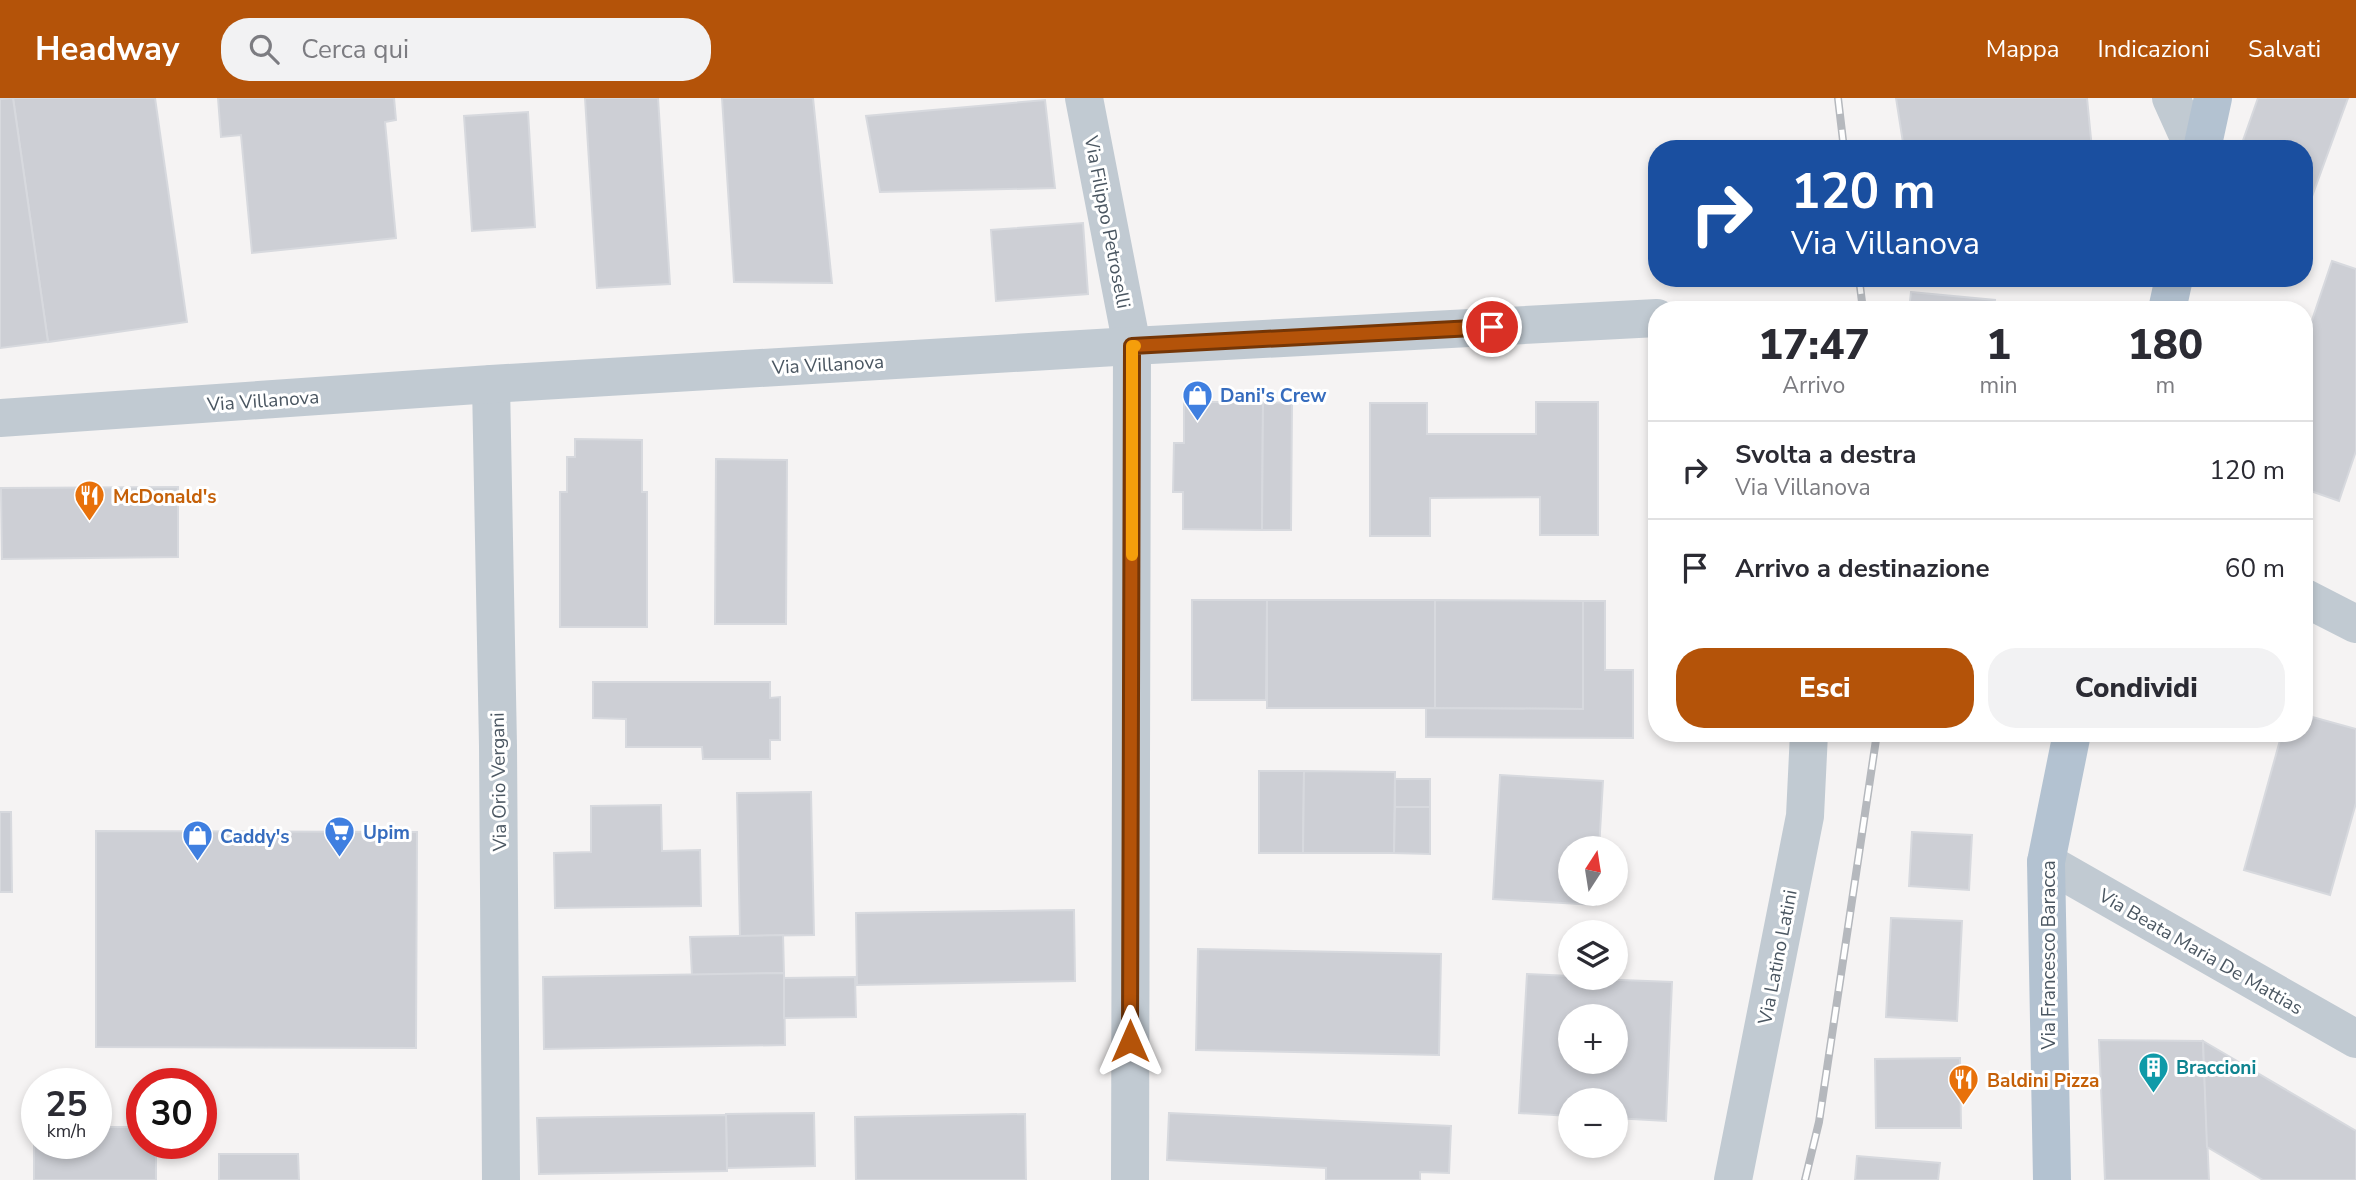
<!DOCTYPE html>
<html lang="it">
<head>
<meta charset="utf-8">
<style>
	:root { --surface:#fff; --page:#f2f2f3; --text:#2b2b33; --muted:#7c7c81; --line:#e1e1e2; --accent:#b45309 }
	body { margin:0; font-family:"Nunito Sans",sans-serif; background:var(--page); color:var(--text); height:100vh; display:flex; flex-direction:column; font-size:26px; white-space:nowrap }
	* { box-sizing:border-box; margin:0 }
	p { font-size:23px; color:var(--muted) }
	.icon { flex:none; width:38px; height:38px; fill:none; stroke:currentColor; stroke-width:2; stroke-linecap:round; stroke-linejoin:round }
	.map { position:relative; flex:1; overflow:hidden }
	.side { position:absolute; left:1648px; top:203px; width:665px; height:441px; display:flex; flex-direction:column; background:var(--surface); border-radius:28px; box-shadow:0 4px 10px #0003 }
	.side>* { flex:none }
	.banner { position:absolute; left:1648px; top:42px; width:665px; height:147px; border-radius:28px; box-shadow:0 4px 10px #0003; background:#1a4fa0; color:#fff; overflow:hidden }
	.needle { width:46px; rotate:12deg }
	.tools { position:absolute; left:1558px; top:738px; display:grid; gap:14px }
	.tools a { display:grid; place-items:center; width:70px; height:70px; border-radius:50%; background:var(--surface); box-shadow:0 4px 10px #0003; font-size:35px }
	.speed { position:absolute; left:21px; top:970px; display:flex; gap:14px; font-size:35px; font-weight:700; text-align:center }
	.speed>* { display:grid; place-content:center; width:91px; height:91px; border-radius:50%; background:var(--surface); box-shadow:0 4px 10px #0003; line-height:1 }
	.speed small { font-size:18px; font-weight:400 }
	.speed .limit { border:10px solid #d22; background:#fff; color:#111 }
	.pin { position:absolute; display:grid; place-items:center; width:60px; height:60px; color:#fff; margin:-30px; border:4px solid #fff; border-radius:50%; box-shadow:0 2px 7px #0007 }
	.me { position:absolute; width:77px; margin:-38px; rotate:0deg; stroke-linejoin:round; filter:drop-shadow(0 0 5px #0008) }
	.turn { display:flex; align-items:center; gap:24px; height:147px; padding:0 28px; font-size:32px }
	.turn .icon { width:91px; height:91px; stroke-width:2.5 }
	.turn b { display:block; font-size:49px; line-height:60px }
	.eta { display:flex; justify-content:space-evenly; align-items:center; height:119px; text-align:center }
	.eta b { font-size:42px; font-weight:800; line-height:49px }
	.button { display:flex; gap:14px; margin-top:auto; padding:14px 28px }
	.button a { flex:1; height:80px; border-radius:28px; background:var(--accent); color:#fff; font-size:28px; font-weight:800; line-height:80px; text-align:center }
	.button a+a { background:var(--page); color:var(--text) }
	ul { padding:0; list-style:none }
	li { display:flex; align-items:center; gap:21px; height:98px; padding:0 28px; border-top:2px solid var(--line) }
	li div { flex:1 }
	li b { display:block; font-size:26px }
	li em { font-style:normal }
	header { display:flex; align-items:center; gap:42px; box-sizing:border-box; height:98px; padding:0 35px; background:var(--accent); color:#fff }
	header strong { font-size:33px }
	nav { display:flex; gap:38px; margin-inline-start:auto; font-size:24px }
	.search { width:490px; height:63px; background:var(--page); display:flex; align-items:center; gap:18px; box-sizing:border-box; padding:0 24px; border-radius:28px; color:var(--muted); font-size:26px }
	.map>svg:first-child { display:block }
	.building { fill:#cdcfd5; stroke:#d7d9de; stroke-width:2; fill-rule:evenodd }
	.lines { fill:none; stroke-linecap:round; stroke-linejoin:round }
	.minor { stroke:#c1cad2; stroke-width:38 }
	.major { stroke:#b3c2d1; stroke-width:38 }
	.rail-casing { stroke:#b5b8bd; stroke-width:8 }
	.rail { stroke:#fff; stroke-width:5; stroke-dasharray:16; stroke-linecap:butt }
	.route-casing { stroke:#753606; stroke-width:18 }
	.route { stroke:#b45309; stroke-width:12 }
	.slow { stroke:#f59e0b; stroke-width:12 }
	.labels { text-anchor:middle; stroke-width:6; stroke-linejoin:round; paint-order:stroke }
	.street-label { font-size:19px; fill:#4a5661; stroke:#fff }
	.shop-label { font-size:19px; font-weight:bold; fill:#366cbe; stroke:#fff; text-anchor:start }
	.food-label { font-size:19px; font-weight:bold; fill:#c56008; stroke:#fff; text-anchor:start }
	.culture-label { font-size:19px; font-weight:bold; fill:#0d838f; stroke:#fff; text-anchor:start }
</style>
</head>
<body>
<header>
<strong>Headway</strong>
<div class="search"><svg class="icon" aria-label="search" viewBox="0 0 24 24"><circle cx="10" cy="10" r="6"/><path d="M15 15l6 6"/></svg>Cerca qui</div>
<nav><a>Mappa</a><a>Indicazioni</a><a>Salvati</a></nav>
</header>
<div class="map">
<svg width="2356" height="1082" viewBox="0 0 2356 1082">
	<rect width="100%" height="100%" fill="#f5f3f3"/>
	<g class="building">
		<path d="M13 0H155L187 224 48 244Z"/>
		<path d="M13 0 48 244 0 250V1Z"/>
		<path d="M218 0H394L396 22 385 24 396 140 252 155 241 37 221 39Z"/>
		<path d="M585 0H658L670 186 597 190Z"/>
		<path d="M722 0H813L832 185 734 184Z"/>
		<path d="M1896 0H2087L2092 51H1904Z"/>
		<path d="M2258 0H2348L2310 104 2305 102V51H2240Z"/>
		<path d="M1045 2 1055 90 880 94 866 18Z"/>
		<path d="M528 14 535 129 472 133 464 18Z"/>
		<path d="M1083 125 1088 196 996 203 991 132Z"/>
		<path d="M2332 163 2356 171V353L2339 403 2305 391V243Z"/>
		<path d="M1911 194 1995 202 1994 212H1909Z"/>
		<path d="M1184 304H1263L1262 432 1183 431V394H1173L1174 345H1184Z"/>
		<path d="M1263 304 1292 305 1291 432H1262Z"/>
		<path d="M1536 304H1598V437H1540V399L1430 400V438H1370V305H1427V336H1536Z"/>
		<path d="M575 341 642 342V394H647V529H560V394H567V359H575Z"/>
		<path d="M716 361 787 362 786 526H715Z"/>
		<path d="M178 389V459L2 461 1 390Z"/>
		<path d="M1192 502H1267L1266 602H1192Z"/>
		<rect x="1267" y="502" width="168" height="108"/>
		<path d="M1435 502 1583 503V611L1435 610Z"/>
		<path d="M1583 503H1605V572H1633V640L1426 639V610L1583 611Z"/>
		<path d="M593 584H770V600L780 599V642H770V661H703L702 649H626V621L593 620Z"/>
		<path d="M2305 617 2356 631V705L2330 797 2244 772 2282 635H2305Z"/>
		<path d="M1259 673H1304L1303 755H1259Z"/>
		<path d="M1304 673 1395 674 1394 755H1303Z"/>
		<path d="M1500 677 1603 683 1599 751H1570V796H1596V807L1493 801Z"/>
		<rect x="1395" y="681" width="35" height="28"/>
		<path d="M811 694 814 837 740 838 737 695Z"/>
		<path d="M661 707 662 753 700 752 701 808 555 810 554 755 591 754V708Z"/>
		<path d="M1395 709H1430V756L1394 755Z"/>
		<path d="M0 714H11L12 794H0Z"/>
		<path d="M96 733 417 734 416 950 96 949Z"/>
		<path d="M1912 734 1972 737 1969 792 1909 788Z"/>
		<path d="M1074 812 1075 883 857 887 856 815Z"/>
		<path d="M1891 820 1962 823 1957 923 1886 919Z"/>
		<path d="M783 837 784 875 692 877 690 839Z"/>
		<path d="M1198 851 1441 856 1439 957 1196 952Z"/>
		<path d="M784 875 785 947 544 951 543 879Z"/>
		<path d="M1527 876 1570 878V880L1672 884 1666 1023 1615 1020V1003H1570V1018L1519 1015ZM1570 919H1615V964H1570Z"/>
		<path d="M855 879 856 919 784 920V880Z"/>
		<path d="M2099 942 2203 943 2209 1082H2105Z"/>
		<path d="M2203 943 2356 1033V1082H2263L2207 1049Z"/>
		<path d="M1960 960 1961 1030H1876L1875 961Z"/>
		<path d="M814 1015 815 1068 727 1070 726 1016Z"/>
		<path d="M1169 1015 1451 1028 1449 1075 1420 1074V1082H1326V1070L1167 1062Z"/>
		<path d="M1025 1016 1026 1082H856L855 1019Z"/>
		<path d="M726 1017 727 1073 539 1076 537 1020Z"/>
		<path d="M34 1028H37V1045H96V1029H142V1045H156V1082H34Z"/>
		<path d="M219 1056H298L299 1082H219Z"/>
		<path d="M1857 1058 1940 1065 1938 1082H1855Z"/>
	</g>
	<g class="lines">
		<g class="minor">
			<path d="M1084 0 1132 248 1130 1082"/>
			<path d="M2171 0 2194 51"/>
			<path d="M491 286 498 648 501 1082"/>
			<path d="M0 320 491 286 1132 248 1657 220"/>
			<path d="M2305 500 2356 526"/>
			<path d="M2046 764 2356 941"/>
			<path d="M1733 1082 1805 718 1809 635"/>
		</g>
		<g class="major">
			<path d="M2202 51 2213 0"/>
			<path d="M2167 212 2174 180"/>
			<path d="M2052 1082 2046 764 2072 635"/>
		</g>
		<defs>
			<g id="rail">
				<path d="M1838 0 1844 51"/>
				<path d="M1859 180 1863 212"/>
				<path d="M1805 1082 1819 1024 1877 635"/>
			</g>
		</defs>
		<use href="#rail" class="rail-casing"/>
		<use href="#rail" class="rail"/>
	</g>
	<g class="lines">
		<defs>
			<path id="route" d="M1130 943 1132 248 1492 229"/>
		</defs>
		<use href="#route" class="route-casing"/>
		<use href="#route" class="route"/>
		<path class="slow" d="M1132 457V248H1135"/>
	</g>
	<defs>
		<symbol id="shop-pin" viewBox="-11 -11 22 30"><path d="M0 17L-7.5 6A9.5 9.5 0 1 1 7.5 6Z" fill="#3f7fe0" stroke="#fff"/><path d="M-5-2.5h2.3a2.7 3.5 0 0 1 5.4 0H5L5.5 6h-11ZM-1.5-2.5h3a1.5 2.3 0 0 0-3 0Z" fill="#fff"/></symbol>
		<symbol id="restaurant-pin" viewBox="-11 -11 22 30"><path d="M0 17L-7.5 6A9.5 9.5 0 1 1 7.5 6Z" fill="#e8710a" stroke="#fff"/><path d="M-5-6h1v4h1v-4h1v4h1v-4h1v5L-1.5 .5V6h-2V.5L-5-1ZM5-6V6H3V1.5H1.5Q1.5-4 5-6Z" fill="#fff"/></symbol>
		<symbol id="supermarket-pin" viewBox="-11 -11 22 30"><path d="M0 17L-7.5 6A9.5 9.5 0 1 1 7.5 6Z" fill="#3f7fe0" stroke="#fff"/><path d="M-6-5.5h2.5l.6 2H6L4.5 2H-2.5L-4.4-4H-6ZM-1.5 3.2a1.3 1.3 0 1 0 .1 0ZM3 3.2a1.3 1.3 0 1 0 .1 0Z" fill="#fff"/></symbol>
		<symbol id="building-pin" viewBox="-11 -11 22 30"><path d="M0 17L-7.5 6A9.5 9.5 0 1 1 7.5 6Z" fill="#0f9aa8" stroke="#fff"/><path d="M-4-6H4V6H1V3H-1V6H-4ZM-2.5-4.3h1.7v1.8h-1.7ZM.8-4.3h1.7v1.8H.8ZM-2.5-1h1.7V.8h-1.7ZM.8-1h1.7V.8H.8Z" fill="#fff"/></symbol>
	</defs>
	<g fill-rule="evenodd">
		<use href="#shop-pin" x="1180" y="280" width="35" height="47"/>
		<use href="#restaurant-pin" x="72" y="380" width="35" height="47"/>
		<use href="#supermarket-pin" x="322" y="716" width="35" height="47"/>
		<use href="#shop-pin" x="180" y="720" width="35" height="47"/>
		<use href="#building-pin" x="2136" y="952" width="35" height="47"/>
		<use href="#restaurant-pin" x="1946" y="964" width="35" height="47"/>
	</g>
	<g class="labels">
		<g class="street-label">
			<text transform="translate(1108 124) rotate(79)" y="7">Via Filippo Petroselli</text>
			<text transform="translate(828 266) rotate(-3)" y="7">Via Villanova</text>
			<text transform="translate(263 302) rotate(-4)" y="7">Via Villanova</text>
			<text transform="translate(498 684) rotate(-91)" y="7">Via Orio Vergani</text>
			<text transform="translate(2201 853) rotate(30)" y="7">Via Beata Maria De Mattias</text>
			<text transform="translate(2048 857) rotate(-90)" y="7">Via Francesco Baracca</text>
			<text transform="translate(1777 859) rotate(-79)" y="7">Via Latino Latini</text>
		</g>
		<g class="shop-label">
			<text x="1220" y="304">Dani's Crew</text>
			<text x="363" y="741">Upim</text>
			<text x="220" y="745">Caddy's</text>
		</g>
		<g class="food-label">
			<text x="113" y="405">McDonald's</text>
			<text x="1987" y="989">Baldini Pizza</text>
		</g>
		<g class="culture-label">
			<text x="2176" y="976">Braccioni</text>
		</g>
	</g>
</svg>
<div class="tools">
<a><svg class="needle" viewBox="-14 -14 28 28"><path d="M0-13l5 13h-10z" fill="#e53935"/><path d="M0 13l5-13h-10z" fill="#7c7c81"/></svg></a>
<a><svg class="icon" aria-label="layers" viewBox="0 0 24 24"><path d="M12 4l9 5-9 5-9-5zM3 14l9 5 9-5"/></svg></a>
<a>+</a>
<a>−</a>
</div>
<div class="speed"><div>25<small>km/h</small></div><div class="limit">30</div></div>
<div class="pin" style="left:1492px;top:229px;background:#d93025"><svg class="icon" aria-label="arrive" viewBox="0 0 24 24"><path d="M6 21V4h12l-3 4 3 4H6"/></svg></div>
<svg class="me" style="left:1130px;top:943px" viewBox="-20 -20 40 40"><path d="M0-17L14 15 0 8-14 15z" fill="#b45309" stroke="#fff" stroke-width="4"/></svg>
<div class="banner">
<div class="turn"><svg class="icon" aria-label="right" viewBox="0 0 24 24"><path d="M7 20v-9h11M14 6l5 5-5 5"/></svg><div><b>120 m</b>Via Villanova</div></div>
</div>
<section class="side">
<div class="eta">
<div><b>17:47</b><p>Arrivo</p></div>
<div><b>1</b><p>min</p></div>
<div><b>180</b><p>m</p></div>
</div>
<ul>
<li><svg class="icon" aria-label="right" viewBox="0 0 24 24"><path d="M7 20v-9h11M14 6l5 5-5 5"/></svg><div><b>Svolta a destra</b><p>Via Villanova</p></div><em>120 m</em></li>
<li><svg class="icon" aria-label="arrive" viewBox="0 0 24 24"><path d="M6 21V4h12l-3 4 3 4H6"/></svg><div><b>Arrivo a destinazione</b></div><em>60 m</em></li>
</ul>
<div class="button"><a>Esci</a><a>Condividi</a></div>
</section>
</div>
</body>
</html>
